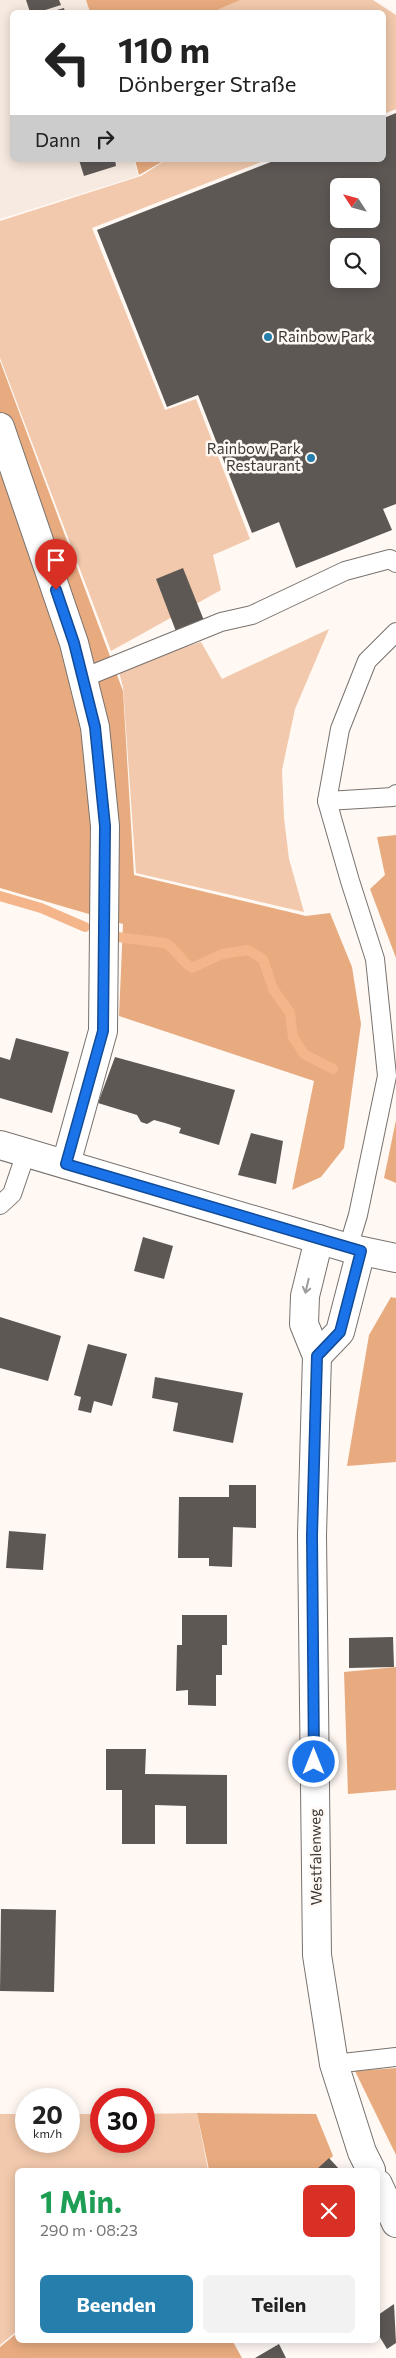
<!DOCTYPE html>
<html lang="de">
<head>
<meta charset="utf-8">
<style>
	:root { --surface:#fff; --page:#f2f2f2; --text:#222; --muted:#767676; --accent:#257eac }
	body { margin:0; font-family:Commissioner,sans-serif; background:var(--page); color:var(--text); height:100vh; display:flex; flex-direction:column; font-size:19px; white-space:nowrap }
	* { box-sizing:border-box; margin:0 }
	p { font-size:16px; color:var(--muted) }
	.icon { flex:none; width:28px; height:28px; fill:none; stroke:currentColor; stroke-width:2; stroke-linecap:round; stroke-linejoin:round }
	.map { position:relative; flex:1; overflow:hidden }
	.details { position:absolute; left:15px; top:2168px; width:365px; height:175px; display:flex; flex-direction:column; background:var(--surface); border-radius:8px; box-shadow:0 2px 12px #0003 }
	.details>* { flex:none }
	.banner { position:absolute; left:10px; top:10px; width:376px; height:152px; border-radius:8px; box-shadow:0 2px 12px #0003; background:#fff; color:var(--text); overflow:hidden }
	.needle { width:32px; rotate:306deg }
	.controls { position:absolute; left:330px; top:178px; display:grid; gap:10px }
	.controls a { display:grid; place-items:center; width:50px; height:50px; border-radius:8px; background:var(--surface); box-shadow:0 2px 12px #0003; font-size:25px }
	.speed { position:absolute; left:15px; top:2088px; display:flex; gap:10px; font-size:25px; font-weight:700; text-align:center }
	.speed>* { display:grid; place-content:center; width:65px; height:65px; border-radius:50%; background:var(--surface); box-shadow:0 2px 12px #0003; line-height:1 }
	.speed small { font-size:12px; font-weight:400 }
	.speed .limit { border:8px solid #d22; background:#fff; color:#111 }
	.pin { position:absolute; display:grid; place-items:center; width:42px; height:42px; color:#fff; margin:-51px -21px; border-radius:50% 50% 50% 0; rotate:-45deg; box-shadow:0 0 5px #0007 }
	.pin .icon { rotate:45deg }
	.me { position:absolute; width:55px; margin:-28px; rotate:0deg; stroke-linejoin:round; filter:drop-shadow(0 0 4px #0008) }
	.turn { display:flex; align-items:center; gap:18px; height:105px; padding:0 25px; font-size:22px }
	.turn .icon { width:65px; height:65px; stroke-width:2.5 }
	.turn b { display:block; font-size:35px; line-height:42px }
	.then { display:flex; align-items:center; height:48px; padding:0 25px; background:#0003; gap:10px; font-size:19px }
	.round { display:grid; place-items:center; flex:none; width:52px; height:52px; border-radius:8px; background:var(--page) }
	.overview { display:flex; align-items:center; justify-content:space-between; height:85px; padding:0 25px }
	h1 { font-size:30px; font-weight:700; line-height:38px; color:#1e9e55 }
	.action { display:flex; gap:10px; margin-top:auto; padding:10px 25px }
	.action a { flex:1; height:58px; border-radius:8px; background:var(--accent); color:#fff; font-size:20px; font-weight:700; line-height:58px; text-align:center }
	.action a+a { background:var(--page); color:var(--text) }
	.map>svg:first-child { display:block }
	.built { fill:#f7eae0 }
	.green { fill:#f2c9ac }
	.forest { fill:#e8ab7f }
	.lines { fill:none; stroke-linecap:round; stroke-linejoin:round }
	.stream { stroke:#f3b589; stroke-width:10 }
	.building { fill:#5e5855; fill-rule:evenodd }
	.service-casing { stroke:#78726e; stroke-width:20 }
	.minor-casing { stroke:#78726e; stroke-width:30 }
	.tertiary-casing { stroke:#78726e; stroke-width:30 }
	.service { stroke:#fff; stroke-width:18 }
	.minor { stroke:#fff; stroke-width:28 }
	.tertiary { stroke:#fff; stroke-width:28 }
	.oneway { stroke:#9d9c9b }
	.route-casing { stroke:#114b97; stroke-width:12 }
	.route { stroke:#1a73e8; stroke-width:9 }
	.poi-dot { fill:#257eac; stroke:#fff8f3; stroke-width:2 }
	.labels { text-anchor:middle; stroke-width:5; stroke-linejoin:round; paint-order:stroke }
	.poi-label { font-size:15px; fill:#3b3937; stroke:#fff8f3; text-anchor:start }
	.street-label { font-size:15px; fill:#3b3937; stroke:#fff8f3 }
</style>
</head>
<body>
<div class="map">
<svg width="396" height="2358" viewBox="0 0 396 2358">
	<rect width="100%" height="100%" fill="#fff8f3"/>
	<path class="built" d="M0 0H86L90 12H12V160H134L138 176 0 219Z"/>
	<g class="green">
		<path d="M238 0H373L396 15V109L384 114V12H211Z"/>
		<path d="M166 160H266L92 228 165 410 196 399 250 539 213 555 221 590 111 651 0 358V221L141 176Z"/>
		<path d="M329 629 295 709 282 770 284 818 289 859 304 912 136 873 123 687 118 668 201 642 222 679Z"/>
		<path d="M197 2113 208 2170H18L17 2331 0 2345V2114H26V2141H69V2114H101V2141H144V2114Z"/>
	</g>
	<g class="forest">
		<path d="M86 0H240L212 12H90Z"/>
		<path d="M135 160H165L139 175Z"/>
		<path d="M0 361 123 691 134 875 306 916 330 913 352 967 361 1024 344 1148 321 1177 292 1190 314 1081 119 1016 123 924 0 888Z"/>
		<path d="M396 835V958L370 889 385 875 377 837Z"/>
		<path d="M396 1120V1183L384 1178Z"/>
		<path d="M391 1297 396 1298V1462L347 1466 369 1335Z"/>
		<path d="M396 1667V1790L348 1794 344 1672Z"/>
		<path d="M396 2068V2155L355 2071Z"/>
		<path d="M197 2113 316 2114 333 2156 317 2170H209Z"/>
		<path d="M17 2333 18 2340H232L242 2358H0V2347Z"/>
	</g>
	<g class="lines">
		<g class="stream">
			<path d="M0 896 41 908 85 927"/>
			<path d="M117 937 165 943C176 949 181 961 192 968L222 954 248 950 263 959 273 989 290 1013 293 1037 304 1054 333 1069"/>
		</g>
	</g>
	<g class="building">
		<path d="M26 0H59L61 5 39 12H30Z"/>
		<path d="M64 8 65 12H50Z"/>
		<path d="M396 113V504L383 509 392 530 296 568 279 522 252 533 198 395 167 407 97 230 276 160H384V118ZM339 186H371V219H339ZM339 246H371V279H339Z"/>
		<path d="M79 160H115L116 166 84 176Z"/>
		<path d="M183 568 205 623 177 634 156 579Z"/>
		<path d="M16 1038 69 1052 52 1113 0 1098V1057L10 1060Z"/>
		<path d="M115 1057 235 1090 219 1145 179 1133 181 1128 165 1123 154 1120 147 1124 141 1122 137 1115 98 1103Z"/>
		<path d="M251 1133 283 1141 276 1184 238 1175Z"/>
		<path d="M143 1237 173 1246 164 1279 134 1271Z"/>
		<path d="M0 1317 61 1336 48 1381 0 1368Z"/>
		<path d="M88 1344 127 1354 112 1406 94 1401 91 1413 78 1410 81 1397 74 1395Z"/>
		<path d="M155 1377 243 1393 233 1443 173 1431 178 1403 152 1398Z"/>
		<path d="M229 1485H256V1528L233 1527 232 1567 209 1566V1558H178L179 1497H229Z"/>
		<path d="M9 1531 46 1534 43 1570 6 1568Z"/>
		<path d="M182 1615H227V1645H222V1675H216V1706L188 1705V1690L176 1691 177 1645H182Z"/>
		<path d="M393 1637 394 1667 349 1668V1638Z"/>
		<path d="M106 1749H146L145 1774 227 1775V1844H186V1806L155 1805V1844H122V1790H106Z"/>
		<path d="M1 1909 56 1910 54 1992 0 1991Z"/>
		<path d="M329 2158 340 2170H316Z"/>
		<path d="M394 2304 396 2343 387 2349 378 2334V2315Z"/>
		<path d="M279 2344 286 2358H255Z"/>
	</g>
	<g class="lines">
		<defs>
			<g id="service">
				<path d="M83 678 221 622 252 615 345 571 390 559 396 563"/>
				<path d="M327 801 393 797 396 794"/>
				<path d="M0 1205 12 1194 26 1153"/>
				<path d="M348 1248 358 1215 387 1076 375 959 350 881 327 801 340 729 367 661 396 632"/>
				<path d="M334 2064 396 2057"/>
			</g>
			<g id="minor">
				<path d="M0 427 74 643 95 727 105 826 103 1031 66 1164"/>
				<path d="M319 1239 305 1296 304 1324 317 1356 312 1535 317 1955 334 2064 362 2152 371 2170"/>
				<path d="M317 1356 340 1332 361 1251"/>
				<path d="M378 2184 396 2223"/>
			</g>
			<path id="tertiary" d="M0 1145 348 1248 396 1258"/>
		</defs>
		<use href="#service" class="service-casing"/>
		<use href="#minor" class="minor-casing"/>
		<use href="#tertiary" class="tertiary-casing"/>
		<use href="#service" class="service"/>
		<use href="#minor" class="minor"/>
		<use href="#tertiary" class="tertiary"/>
	</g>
	<defs><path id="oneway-shaft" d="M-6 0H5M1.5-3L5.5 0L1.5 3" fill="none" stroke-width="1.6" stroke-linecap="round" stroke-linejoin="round" transform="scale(1.25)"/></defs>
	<use class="oneway" href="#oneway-shaft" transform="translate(307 1286) rotate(103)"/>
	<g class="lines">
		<defs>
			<path id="route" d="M56 590 74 643 95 727 105 826 103 1031 66 1164 361 1251 340 1332 317 1356 312 1535 314 1762"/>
		</defs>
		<use href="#route" class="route-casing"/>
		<use href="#route" class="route"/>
	</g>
	<g class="poi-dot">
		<circle cx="268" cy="337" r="5"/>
		<circle cx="311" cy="458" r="5"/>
	</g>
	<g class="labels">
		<g class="poi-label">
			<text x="278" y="342">Rainbow Park</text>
			<text x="301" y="454" text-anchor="end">Rainbow Park<tspan x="301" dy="17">Restaurant</tspan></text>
		</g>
		<g class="street-label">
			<text transform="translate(316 1857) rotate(-91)" y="5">Westfalenweg</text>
		</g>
	</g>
</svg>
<div class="controls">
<a><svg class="needle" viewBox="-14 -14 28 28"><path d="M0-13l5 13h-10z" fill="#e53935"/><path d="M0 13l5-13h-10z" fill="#767676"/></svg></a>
<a><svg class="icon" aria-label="search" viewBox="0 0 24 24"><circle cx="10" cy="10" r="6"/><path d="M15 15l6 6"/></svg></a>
</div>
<div class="speed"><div>20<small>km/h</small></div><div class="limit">30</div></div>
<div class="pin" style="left:56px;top:590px;background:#d93025"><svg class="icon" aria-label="arrive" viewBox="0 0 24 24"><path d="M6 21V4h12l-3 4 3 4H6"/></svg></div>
<svg class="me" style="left:314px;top:1762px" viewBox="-20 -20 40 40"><circle r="17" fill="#1a73e8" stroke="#fff" stroke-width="3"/><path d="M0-11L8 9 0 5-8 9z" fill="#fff"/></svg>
<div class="banner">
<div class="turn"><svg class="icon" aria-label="left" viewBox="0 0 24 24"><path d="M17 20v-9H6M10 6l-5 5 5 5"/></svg><div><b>110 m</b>Dönberger Straße</div></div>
<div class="then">Dann<svg class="icon" aria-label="right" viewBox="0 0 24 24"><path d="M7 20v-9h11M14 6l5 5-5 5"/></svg></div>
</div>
<section class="details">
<div class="overview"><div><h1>1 Min.</h1><p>290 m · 08:23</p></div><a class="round" style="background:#d93025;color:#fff"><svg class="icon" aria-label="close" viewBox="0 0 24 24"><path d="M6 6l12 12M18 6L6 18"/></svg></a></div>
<div class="action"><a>Beenden</a><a>Teilen</a></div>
</section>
</div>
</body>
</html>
